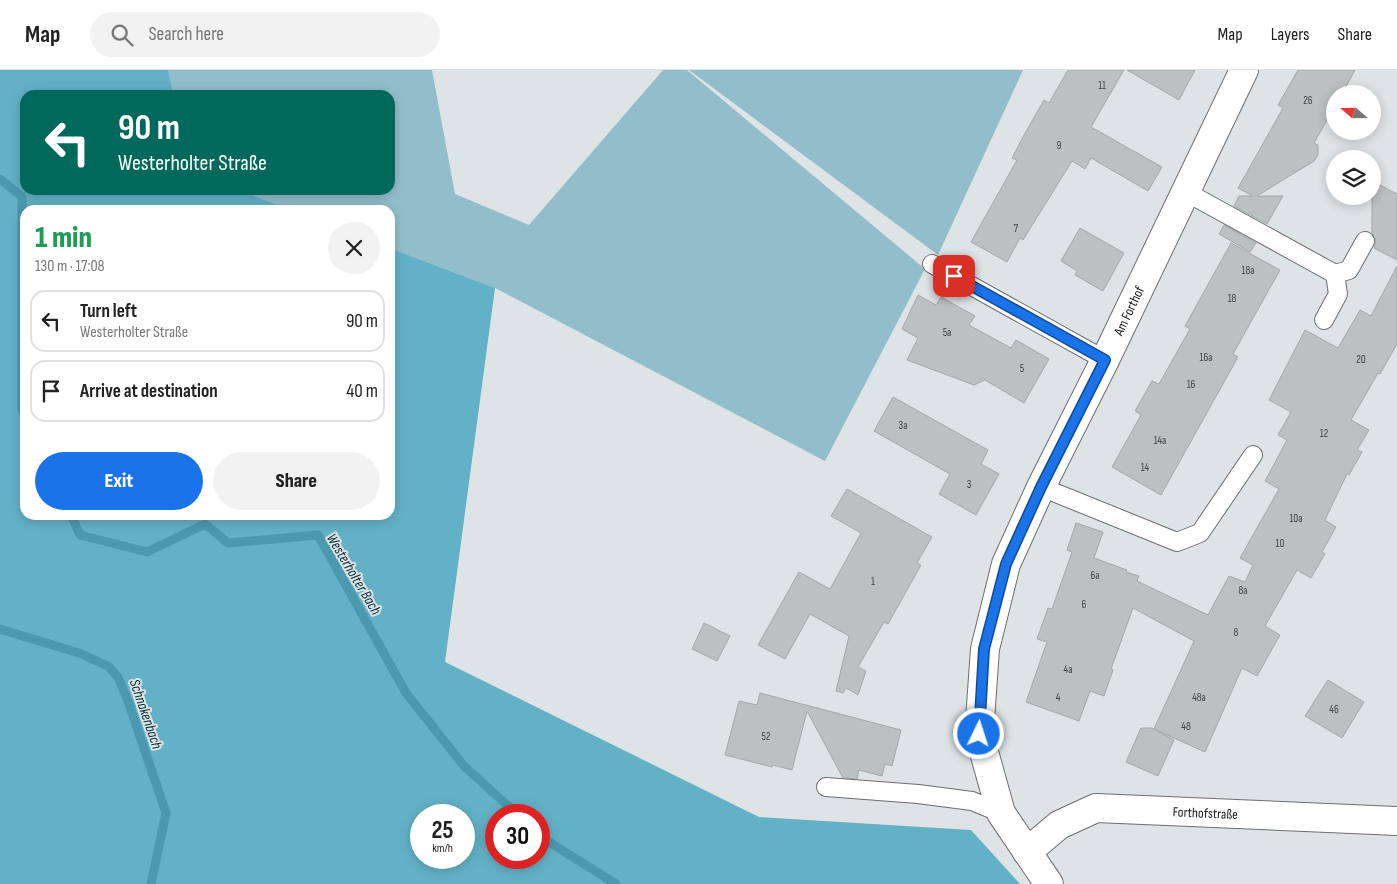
<!DOCTYPE html>
<html lang="en">
<head>
<meta charset="utf-8">
<style>
	:root { --surface:#fff; --page:#f2f2f2; --text:#222; --muted:#767676; --line:#e0e0e0; --accent:#1a73e8 }
	body { margin:0; font-family:"Sofia Sans Condensed",sans-serif; background:var(--page); color:var(--text); height:100vh; display:flex; flex-direction:column; font-size:19px; white-space:nowrap }
	* { box-sizing:border-box; margin:0 }
	p { font-size:16px; color:var(--muted) }
	.icon { flex:none; width:28px; height:28px; fill:none; stroke:currentColor; stroke-width:2; stroke-linecap:round; stroke-linejoin:round }
	.map { position:relative; flex:1; overflow:hidden }
	.side { position:absolute; left:20px; top:135px; width:375px; height:315px; display:flex; flex-direction:column; background:var(--surface); border-radius:15px; box-shadow:0 2px 12px #0003 }
	.side>* { flex:none }
	.top-card { position:absolute; left:20px; top:20px; width:375px; height:105px; border-radius:15px; box-shadow:0 2px 12px #0003; background:#00695c; color:#fff; overflow:hidden }
	.needle { width:32px; rotate:290deg }
	.tools { position:absolute; left:1326px; top:15px; display:grid; gap:10px }
	.tools a { display:grid; place-items:center; width:55px; height:55px; border-radius:50%; background:var(--surface); box-shadow:0 2px 12px #0003; font-size:25px }
	.speed { position:absolute; left:410px; top:734px; display:flex; gap:10px; font-size:25px; font-weight:700; text-align:center }
	.speed>* { display:grid; place-content:center; width:65px; height:65px; border-radius:50%; background:var(--surface); box-shadow:0 2px 12px #0003; line-height:1 }
	.speed small { font-size:12px; font-weight:400 }
	.speed .limit { border:8px solid #d22; background:#fff; color:#111 }
	.pin { position:absolute; display:grid; place-items:center; width:42px; height:42px; color:#fff; margin:-21px; border-radius:10px; box-shadow:0 2px 8px #0006 }
	.me { position:absolute; width:55px; margin:-28px; rotate:4deg; stroke-linejoin:round; filter:drop-shadow(0 0 4px #0008) }
	.turn { display:flex; align-items:center; gap:18px; height:105px; padding:0 15px; font-size:22px }
	.turn .icon { width:65px; height:65px; stroke-width:2.5 }
	.turn b { display:block; font-size:35px; line-height:42px }
	.round { display:grid; place-items:center; flex:none; width:52px; height:52px; border-radius:26px; background:var(--page) }
	.summary { display:flex; align-items:center; justify-content:space-between; height:85px; padding:0 15px }
	h1 { font-size:30px; font-weight:800; line-height:38px; color:#1e9e55 }
	.action { display:flex; gap:10px; margin-top:auto; padding:10px 15px }
	.action a { flex:1; height:58px; border-radius:30px; background:var(--accent); color:#fff; font-size:20px; font-weight:800; line-height:58px; text-align:center }
	.action a+a { background:var(--page); color:var(--text) }
	ul { padding:0; list-style:none }
	li { display:flex; align-items:center; gap:15px; height:62px; margin:0 10px 8px; padding:0 5px; border:2px solid var(--line); border-radius:15px }
	li div { flex:1 }
	li b { display:block; font-size:19px }
	li em { font-style:normal }
	header { display:flex; align-items:center; gap:30px; box-sizing:border-box; height:70px; padding:0 25px; background:var(--surface); border-bottom:1px solid var(--line) }
	header strong { font-size:24px }
	nav { display:flex; gap:28px; margin-inline-start:auto; font-size:18px }
	.search { width:350px; height:45px; background:var(--page); display:flex; align-items:center; gap:12px; box-sizing:border-box; padding:0 18px; border-radius:28px; color:var(--muted); font-size:19px }
	.map>svg:first-child { display:block }
	.green { fill:#92becb }
	.forest { fill:#63b1c6; fill-rule:evenodd }
	.lines { fill:none; stroke-linecap:round; stroke-linejoin:round }
	.stream { stroke:#4b99ae; stroke-width:9 }
	.building { fill:#bbc0c1; stroke:#a4a8aa }
	.service-casing { stroke:#6a6e70; stroke-width:20 }
	.minor-casing { stroke:#6a6e70; stroke-width:30 }
	.service { stroke:#fff; stroke-width:18 }
	.minor { stroke:#fff; stroke-width:28 }
	.route-casing { stroke:#114b97; stroke-width:12 }
	.route { stroke:#1a73e8; stroke-width:9 }
	.labels { text-anchor:middle; stroke-width:4; stroke-linejoin:round; paint-order:stroke }
	.number-label { font-size:11px; fill:#414344 }
	.street-label { font-size:14px; fill:#18191a; stroke:#dee3e5 }
	.water-label { font-size:15px; font-style:italic; fill:#072f38; stroke:#dee3e5 }
</style>
</head>
<body>
<header>
<strong>Map</strong>
<div class="search"><svg class="icon" aria-label="search" viewBox="0 0 24 24"><circle cx="10" cy="10" r="6"/><path d="M15 15l6 6"/></svg>Search here</div>
<nav><a>Map</a><a>Layers</a><a>Share</a></nav>
</header>
<div class="map">
<svg width="1397" height="814" viewBox="0 0 1397 814">
	<rect width="100%" height="100%" fill="#dee3e5"/>
	<g class="green">
		<path d="M168 0H432L455 124 529 155 663 0H687L925 199 825 391 495 218 390 178V140H291L239 120H390V25H174Z"/>
		<path d="M689 0H1023L938 185Z"/>
	</g>
	<path class="forest" d="M0 0H168L174 25H25V120H239L291 140H25V445H390V178L495 218 445 592 759 747 971 760 1020 814H0ZM421 745H464V788H421ZM496 745H539V788H496Z"/>
	<g class="lines">
		<g class="stream">
			<path d="M0 109 22 127V339L25 346"/>
			<path d="M71 445 80 465 147 482 205 454 228 473 318 465 406 623 464 696 518 745"/>
			<path d="M0 559 79 583 108 596 118 607 128 631 166 743 151 814"/>
			<path d="M539 763 546 770 616 814"/>
		</g>
	</g>
	<g class="building">
		<path d="M1068 0H1124L1091 57 1162 97 1148 121 1091 88 1085 99 1072 91 1023 170 1020 168 1007 192 971 172 1017 90 1012 88 1024 65 1044 30 1049 33Z"/>
		<path d="M1127 0H1195L1179 30Z"/>
		<path d="M1298 0H1355L1342 24H1335V36L1314 73 1318 75V85L1314 91 1257 126H1283L1267 154 1234 136 1239 126H1253L1238 118 1283 38 1278 35Z"/>
		<path d="M1372 111 1397 124V190L1374 178 1376 170 1372 164Z"/>
		<path d="M1224 155 1256 173 1250 182 1219 164Z"/>
		<path d="M1080 158 1124 183 1103 221 1075 205 1077 201 1061 191Z"/>
		<path d="M1231 173 1280 200 1233 284 1238 287 1161 425 1112 397 1141 345 1135 341 1152 311 1159 314 1190 259 1185 256Z"/>
		<path d="M1397 196V274L1380 304 1378 303 1351 350 1369 360 1357 380 1362 382 1349 405 1347 404 1325 450 1336 457 1322 482 1325 484 1311 508 1297 500 1265 556 1280 565 1257 606 1242 598 1205 682 1154 659 1194 571 1133 538 1111 599 1113 600 1104 626 1090 621 1079 651 1026 632 1047 572 1037 569 1048 538 1052 539 1072 482 1067 480 1076 453 1103 462 1094 488 1127 500 1126 502 1139 506 1137 511 1208 545 1229 506 1245 512 1253 495 1240 488 1279 419 1265 411 1287 370 1278 365 1291 342 1269 330 1305 260 1338 278 1360 240 1371 246Z"/>
		<path d="M918 225 936 235 941 227 975 246 969 255 1011 278 1016 270 1049 289 1024 333 985 310 974 315 907 290 918 268 902 259Z"/>
		<path d="M893 327 988 380 981 394 999 404 976 445 939 424 950 404 874 361Z"/>
		<path d="M847 419 932 467 917 493 921 495 888 554 884 552 858 597 866 601 858 625 846 618 843 623 836 621 849 566 810 544 785 589 758 575 799 502 830 519 861 463 831 446Z"/>
		<path d="M704 553 730 566 717 591 692 579Z"/>
		<path d="M1328 610 1364 632 1342 668 1305 646Z"/>
		<path d="M760 623 901 660 892 696 885 694 882 706 859 700 857 709 843 708 807 641 792 700 773 695 772 697 725 685 739 631 757 635Z"/>
		<path d="M1141 658H1152L1174 670 1158 706 1126 692Z"/>
	</g>
	<g class="lines">
		<defs>
			<g id="service">
				<path d="M1186 122 1335 204 1349 200 1365 171"/>
				<path d="M932 194 1105 290"/>
				<path d="M1324 250 1338 224 1335 204"/>
				<path d="M1041 417 1177 472 1200 463 1253 385"/>
				<path d="M826 717 918 724 972 731 1001 743"/>
			</g>
			<g id="minor">
				<path id="s1" d="M1027 782 1059 755 1096 738 1397 751"/>
				<path id="s2" d="M1049 814 1001 743 979 664 985 579 1006 494 1041 417 1105 290 1244 0"/>
			</g>
		</defs>
		<use href="#service" class="service-casing"/>
		<use href="#minor" class="minor-casing"/>
		<use href="#service" class="service"/>
		<use href="#minor" class="minor"/>
	</g>
	<g class="lines">
		<defs>
			<path id="route" d="M954 206 1105 290 1041 417 1006 494 984 579 979 664"/>
		</defs>
		<use href="#route" class="route-casing"/>
		<use href="#route" class="route"/>
	</g>
	<g class="labels">
		<g class="number-label">
			<text x="1102" y="19">11</text>
			<text x="1308" y="34">26</text>
			<text x="1059" y="79">9</text>
			<text x="1016" y="162">7</text>
			<text x="1248" y="204">18a</text>
			<text x="1232" y="232">18</text>
			<text x="947" y="266">5a</text>
			<text x="1206" y="291">16a</text>
			<text x="1361" y="293">20</text>
			<text x="1022" y="302">5</text>
			<text x="1191" y="318">16</text>
			<text x="903" y="359">3a</text>
			<text x="1324" y="367">12</text>
			<text x="1160" y="374">14a</text>
			<text x="1145" y="401">14</text>
			<text x="969" y="418">3</text>
			<text x="1296" y="452">10a</text>
			<text x="1280" y="477">10</text>
			<text x="1095" y="509">6a</text>
			<text x="873" y="515">1</text>
			<text x="1243" y="524">8a</text>
			<text x="1084" y="538">6</text>
			<text x="1236" y="566">8</text>
			<text x="1068" y="603">4a</text>
			<text x="1058" y="631">4</text>
			<text x="1199" y="631">48a</text>
			<text x="1334" y="643">46</text>
			<text x="1186" y="660">48</text>
			<text x="766" y="670">52</text>
		</g>
		<g class="street-label">
			<text dy="5" stroke="none"><textPath href="#s2" startOffset="622">Am Forthof</textPath></text>
			<text dy="5" stroke="none"><textPath href="#s1" startOffset="192">Forthofstraße</textPath></text>
		</g>
		<g class="water-label">
			<text transform="translate(354 504) rotate(59)" y="5">Westerholter Bach</text>
			<text transform="translate(146 644) rotate(71)" y="5">Schnakenbach</text>
		</g>
	</g>
</svg>
<div class="tools">
<a><svg class="needle" viewBox="-14 -14 28 28"><path d="M0-13l5 13h-10z" fill="#e53935"/><path d="M0 13l5-13h-10z" fill="#767676"/></svg></a>
<a><svg class="icon" aria-label="layers" viewBox="0 0 24 24"><path d="M12 4l9 5-9 5-9-5zM3 14l9 5 9-5"/></svg></a>
</div>
<div class="speed"><div>25<small>km/h</small></div><div class="limit">30</div></div>
<div class="pin" style="left:954px;top:206px;background:#d93025"><svg class="icon" aria-label="arrive" viewBox="0 0 24 24"><path d="M6 21V4h12l-3 4 3 4H6"/></svg></div>
<svg class="me" style="left:979px;top:664px" viewBox="-20 -20 40 40"><circle r="17" fill="#1a73e8" stroke="#fff" stroke-width="3"/><path d="M0-11L8 9 0 5-8 9z" fill="#fff"/></svg>
<div class="top-card">
<div class="turn"><svg class="icon" aria-label="left" viewBox="0 0 24 24"><path d="M17 20v-9H6M10 6l-5 5 5 5"/></svg><div><b>90 m</b>Westerholter Straße</div></div>
</div>
<section class="side">
<div class="summary"><div><h1>1 min</h1><p>130 m · 17:08</p></div><a class="round"><svg class="icon" aria-label="close" viewBox="0 0 24 24"><path d="M6 6l12 12M18 6L6 18"/></svg></a></div>
<ul>
<li><svg class="icon" aria-label="left" viewBox="0 0 24 24"><path d="M17 20v-9H6M10 6l-5 5 5 5"/></svg><div><b>Turn left</b><p>Westerholter Straße</p></div><em>90 m</em></li>
<li><svg class="icon" aria-label="arrive" viewBox="0 0 24 24"><path d="M6 21V4h12l-3 4 3 4H6"/></svg><div><b>Arrive at destination</b></div><em>40 m</em></li>
</ul>
<div class="action"><a>Exit</a><a>Share</a></div>
</section>
</div>
</body>
</html>
